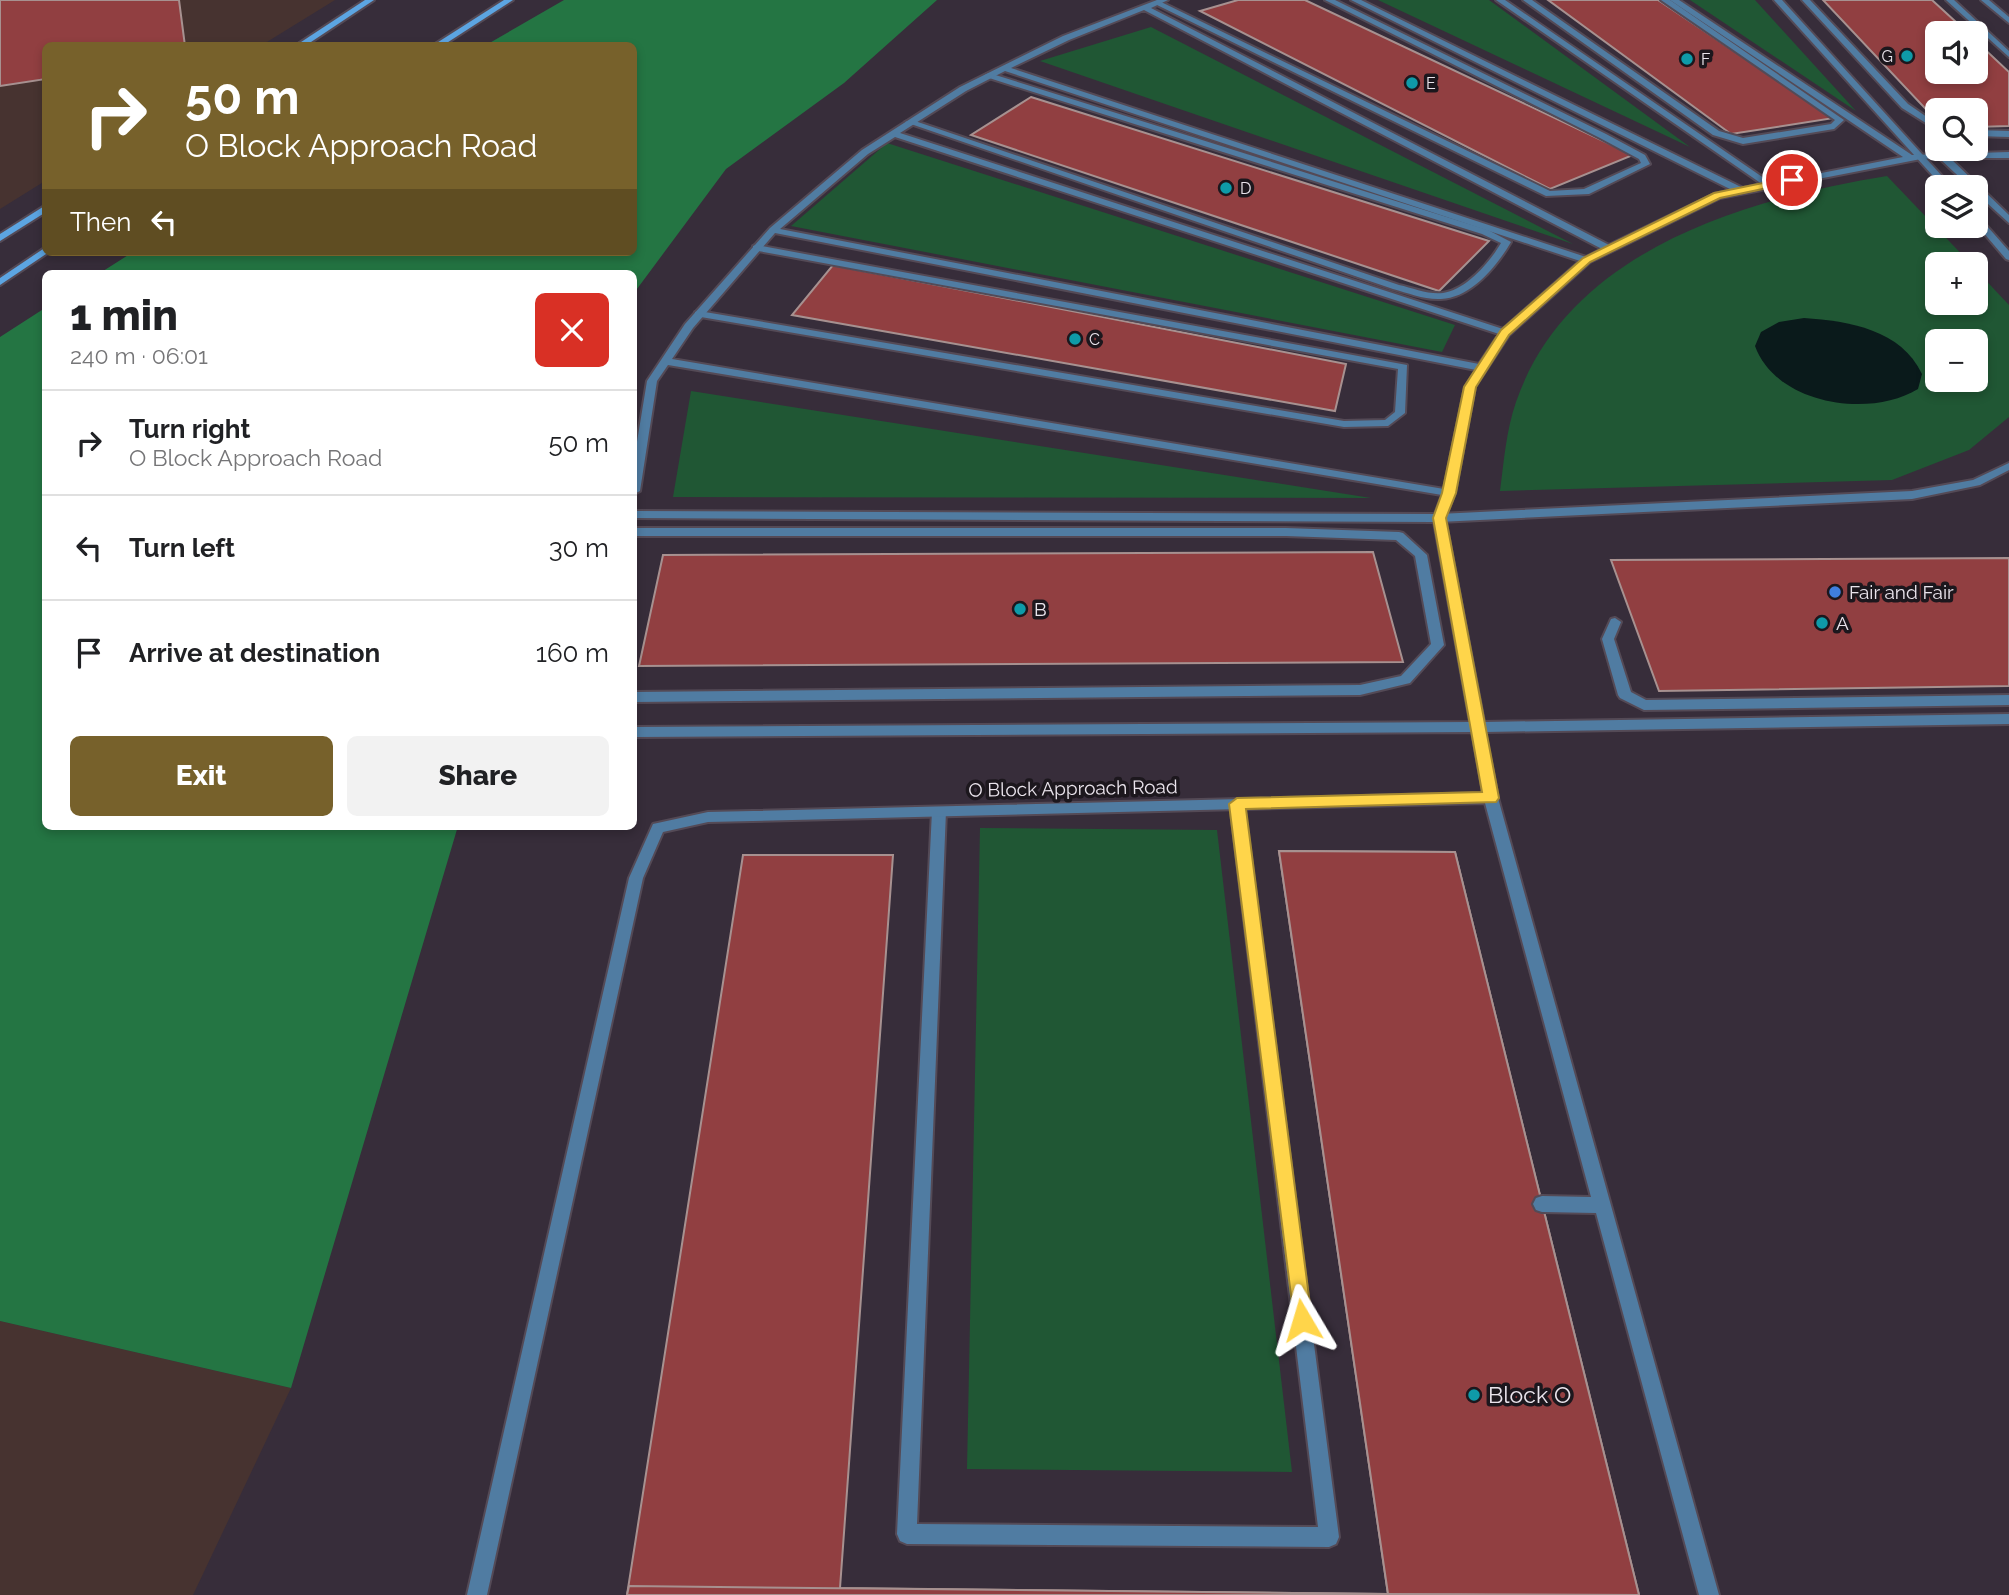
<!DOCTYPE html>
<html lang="en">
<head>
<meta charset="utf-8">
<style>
	:root { --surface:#fff; --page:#f2f2f2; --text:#202124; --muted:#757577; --line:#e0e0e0; --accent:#77612b }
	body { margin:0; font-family:Raleway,sans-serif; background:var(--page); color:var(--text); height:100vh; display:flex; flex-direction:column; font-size:26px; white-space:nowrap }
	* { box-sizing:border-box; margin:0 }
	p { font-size:23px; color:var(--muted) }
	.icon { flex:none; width:38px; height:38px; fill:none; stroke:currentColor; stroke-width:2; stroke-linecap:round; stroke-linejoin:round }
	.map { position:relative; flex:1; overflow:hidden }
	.sheet { position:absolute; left:42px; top:270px; width:595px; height:560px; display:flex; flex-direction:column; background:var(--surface); border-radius:10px; box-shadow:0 4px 10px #0003 }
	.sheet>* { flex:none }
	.hud { position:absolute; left:42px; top:42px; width:595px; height:214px; border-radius:10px; box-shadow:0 4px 10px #0003; background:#77612b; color:#fff; overflow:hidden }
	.fabs { position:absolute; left:1925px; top:21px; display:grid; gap:14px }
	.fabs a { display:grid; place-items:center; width:63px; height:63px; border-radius:10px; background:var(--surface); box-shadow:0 4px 10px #0003; font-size:35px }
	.pin { position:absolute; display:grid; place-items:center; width:60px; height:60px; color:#fff; margin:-30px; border:4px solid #fff; border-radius:50%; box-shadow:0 2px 7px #0007 }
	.me { position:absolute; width:77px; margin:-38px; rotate:353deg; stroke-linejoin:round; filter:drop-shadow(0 0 5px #0008) }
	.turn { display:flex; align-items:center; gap:24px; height:147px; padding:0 28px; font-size:32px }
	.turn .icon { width:91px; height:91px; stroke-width:2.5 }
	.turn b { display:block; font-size:49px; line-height:60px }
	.then { display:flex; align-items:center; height:66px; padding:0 28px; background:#0003; gap:14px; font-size:26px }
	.round { display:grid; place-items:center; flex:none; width:74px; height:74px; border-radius:10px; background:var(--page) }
	.headline { display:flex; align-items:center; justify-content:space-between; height:119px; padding:0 28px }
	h1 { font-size:42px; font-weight:800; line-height:52px }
	.primary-button { display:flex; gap:14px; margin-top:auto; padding:14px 28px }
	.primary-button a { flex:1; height:80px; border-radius:10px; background:var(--accent); color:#fff; font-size:28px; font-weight:800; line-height:80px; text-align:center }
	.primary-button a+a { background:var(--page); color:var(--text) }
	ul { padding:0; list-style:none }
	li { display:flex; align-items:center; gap:21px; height:105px; padding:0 28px; border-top:2px solid var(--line) }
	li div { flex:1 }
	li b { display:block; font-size:26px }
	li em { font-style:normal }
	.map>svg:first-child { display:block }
	.industrial { fill:#473330 }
	.green { fill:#205734; fill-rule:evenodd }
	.forest { fill:#247543 }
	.water { fill:#0a1a1b }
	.building { fill:#913f41; stroke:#a79190; stroke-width:2 }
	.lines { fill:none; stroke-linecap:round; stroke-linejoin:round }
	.lane-casing { stroke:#544a56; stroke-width:4 }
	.street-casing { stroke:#544a56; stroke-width:4 }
	.secondary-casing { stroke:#544a56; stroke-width:4 }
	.lane { fill:#507ca2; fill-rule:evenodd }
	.street { fill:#507ca2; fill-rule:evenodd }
	.secondary { fill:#5ca5e2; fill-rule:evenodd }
	.route { fill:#ffd54a; stroke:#a68a30; stroke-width:2 }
	.culture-dot { fill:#0f9aa8; stroke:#1c171d; stroke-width:2.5 }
	.shop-dot { fill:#3f7fe0; stroke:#1c171d; stroke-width:2.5 }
	.labels { text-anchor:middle; stroke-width:7; stroke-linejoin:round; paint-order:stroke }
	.far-poi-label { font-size:16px; fill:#eae4ec; stroke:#1c171d; text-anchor:start }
	.poi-label { font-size:19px; fill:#eae4ec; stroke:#1c171d; text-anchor:start }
	.street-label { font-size:19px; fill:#eae4ec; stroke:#1c171d }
	.near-poi-label { font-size:23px; fill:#eae4ec; stroke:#1c171d; text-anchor:start }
</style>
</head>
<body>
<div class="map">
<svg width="2009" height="1595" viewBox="0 0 2009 1595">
	<rect width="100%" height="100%" fill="#372d3a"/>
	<g class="industrial">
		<path d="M0 0H335L262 45 46 46 45 181 0 209Z"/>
		<path d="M0 1321 291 1388 193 1595H0Z"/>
	</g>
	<g class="green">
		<path d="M1378 0H1489L1690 147Z"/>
		<path d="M1690 0H1755L1856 111Z"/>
		<path d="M1151 27 1573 244 1040 61Z"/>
		<path d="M887 143 1455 325 1442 352 791 226Z"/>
		<path d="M1887 176 1971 264H1937V303H1976V270L2009 305V417L1969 450 1892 480 1500 491C1504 461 1506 431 1516 402 1568 250 1746 199 1887 176ZM1937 341H1976V380H1937Z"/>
		<path d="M691 391 1371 498 673 497Z"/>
		<path d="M980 828 1217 830 1292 1472 967 1469Z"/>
	</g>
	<g class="forest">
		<path d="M564 0H937L844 83 726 169 634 293V273H100L133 252H634V46L486 45Z"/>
		<path d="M45 308 46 826H458L291 1388 0 1321V337Z"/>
	</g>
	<path class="water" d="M1804 318C1850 321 1901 330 1922 374L1918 389C1869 419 1776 404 1755 346L1761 332 1779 322Z"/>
	<g class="building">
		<path d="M0 0H179L185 46H46V79L0 86Z"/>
		<path d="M1238 0H1305L1633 155 1550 189 1200 11Z"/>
		<path d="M1548 0H1658L1834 118 1731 134Z"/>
		<path d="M1823 0H1932L1968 33H1937V72H1976V41L2009 72V126L1976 127V110H1937V121Z"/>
		<path d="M1031 97 1489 241 1439 291 971 135Z"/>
		<path d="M833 265 1346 364 1335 411 792 315Z"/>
		<path d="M1373 552 1403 662 639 666 663 555Z"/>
		<path d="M2009 558V686L1659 691 1611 560Z"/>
		<path d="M1279 851 1455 852 1639 1595H627L743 855H893L840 1588 1388 1594Z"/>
		<path d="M1279 851 1455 852 1639 1595 1388 1594Z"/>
		<path d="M629 1586 1388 1594 1488 1595H627Z"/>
	</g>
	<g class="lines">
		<defs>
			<g id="lane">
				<path d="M1157 0 1550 191 1584 189 1641 163 1639 159 1600 138 1325 0H1335L1606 134 1645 155 1650 164 1589 194 1546 196 1155 4Z"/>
				<path d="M1523 0H1532L1719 131 1743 138 1831 124 1835 120 1661 0H1670L1844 120 1834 129 1743 144 1713 135Z"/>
				<path d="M1774 0H1782L1952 187H1943Z"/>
				<path d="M1802 0H1810L1908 104 1937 124V130L1902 108Z"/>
				<path d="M1946 0H1954L2009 51V57Z"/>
				<path d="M989 73 1488 230 1511 242C1497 266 1471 298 1441 299 1425 300 1408 293 1393 289L905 122 912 120 1399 285C1413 288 1429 295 1443 293 1466 290 1490 262 1501 243L1482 234 986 77 985 75Z"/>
				<path d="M1976 130 2009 131V137L1976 136Z"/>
				<path d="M1976 216 1979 217 2009 251V260L2006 259 1976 224Z"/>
				<path d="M756 245 1407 365 1405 413 1388 426 1344 427 695 316V312L699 311 1344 421 1385 420 1395 412 1398 369 753 250V246Z"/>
				<path d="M2009 463V470L1980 485 1912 499 1439 522 1433 518 1439 514 1912 491 1973 480Z"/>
				<path d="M634 528H1286L1399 532 1403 533 1427 555 1444 645 1410 683 1360 695 634 702V692L1360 685 1401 676 1431 644 1415 556 1396 540 1286 536H634Z"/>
				<path d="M1615 618 1621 622 1614 639 1631 692 1646 700 2009 695V705L1644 710 1620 698 1618 695 1602 639 1611 619Z"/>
				<path d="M1237 799 1244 804 1339 1537 1336 1544 1329 1547 907 1544 900 1541 897 1534 932 811 934 807H944L946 811 917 1524 1318 1527 1230 804Z"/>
			</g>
			<g id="street">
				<path d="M1157 0H1168L1151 8 1609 245 1714 194 1732 190 1351 0H1361L1743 188 1762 184 1496 0H1505L1771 183 1903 157 1670 0H1679L1912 155 2009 152V158H1950L2009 215V223L1976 193V187H1970L1939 158 1921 159 1720 198 1590 262 1509 335 1475 387 1455 493 1445 518 1484 722 2009 714V724L1485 732 1498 798 1719 1595H1699L1596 1213 1542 1212 1536 1210 1533 1204 1536 1198 1542 1196 1591 1197 1485 803 708 822 663 832 643 878 487 1595H467L629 878 653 824 708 812 1483 793 1472 732 634 737V727L1470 722 1434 522 634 518V511L1435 514 1442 495 668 365 657 381 640 491 634 494V460L647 381 685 324 770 228 862 150 960 87 1063 36ZM1144 10 1602 249 1586 257 1011 68 1069 40ZM1005 71 1580 261 1503 329 900 133 966 91ZM895 137 1499 334 1479 364 780 229 868 154ZM775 233 1476 370 1465 387 1444 489 672 359 693 328Z"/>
				<path d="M1981 0H1989L2009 17V23Z"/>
			</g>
			<g id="secondary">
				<path d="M365 0H374L305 46H295Z"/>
				<path d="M504 0H513L442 46H432Z"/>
				<path d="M46 205V212L0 241V234Z"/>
				<path d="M46 247V252H49L0 285V278Z"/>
			</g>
		</defs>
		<use href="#lane" class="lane-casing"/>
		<use href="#street" class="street-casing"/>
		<use href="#secondary" class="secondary-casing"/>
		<use href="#lane" class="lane"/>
		<use href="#street" class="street"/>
		<use href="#secondary" class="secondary"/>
	</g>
	<path class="route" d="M1792 177 1797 180 1796 182 1720 198 1590 262 1509 335 1476 387 1456 493 1446 518 1499 798 1496 802 1246 809 1312 1320 1309 1327 1302 1330 1295 1327 1229 804 1237 798 1482 792 1433 518 1442 493 1464 387 1501 330 1583 258 1714 193Z"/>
	<g class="culture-dot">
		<circle cx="1907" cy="56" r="7"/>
		<circle cx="1687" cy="59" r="7"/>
		<circle cx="1412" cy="83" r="7"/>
		<circle cx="1226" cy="188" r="7"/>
		<circle cx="1075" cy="339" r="7"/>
		<circle cx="1020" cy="609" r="7"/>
		<circle cx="1822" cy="623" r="7"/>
		<circle cx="1474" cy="1395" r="7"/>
	</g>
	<circle class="shop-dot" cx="1835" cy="592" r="7"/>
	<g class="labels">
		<g class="far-poi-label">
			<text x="1893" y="62" text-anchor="end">G</text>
			<text x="1701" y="65">F</text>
			<text x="1426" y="89">E</text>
			<text x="1240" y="194">D</text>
			<text x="1089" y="345">C</text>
		</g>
		<g class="poi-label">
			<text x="1849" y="599">Fair and Fair</text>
			<text x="1034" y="616">B</text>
			<text x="1836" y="630">A</text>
		</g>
		<g class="street-label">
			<text transform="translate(1073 788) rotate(-1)" y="7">O Block Approach Road</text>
		</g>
		<g class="near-poi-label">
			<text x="1488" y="1403">Block O</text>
		</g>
	</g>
</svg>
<div class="fabs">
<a><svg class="icon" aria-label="sound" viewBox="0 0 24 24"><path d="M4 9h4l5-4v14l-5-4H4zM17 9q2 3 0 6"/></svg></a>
<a><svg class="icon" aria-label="search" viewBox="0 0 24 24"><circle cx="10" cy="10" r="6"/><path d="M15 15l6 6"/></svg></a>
<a><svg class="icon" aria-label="layers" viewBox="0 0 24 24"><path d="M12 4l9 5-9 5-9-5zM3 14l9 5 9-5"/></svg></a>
<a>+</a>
<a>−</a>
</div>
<div class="pin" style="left:1792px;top:180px;background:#d93025"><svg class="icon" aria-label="arrive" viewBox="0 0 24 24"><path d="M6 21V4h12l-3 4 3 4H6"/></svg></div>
<svg class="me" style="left:1302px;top:1320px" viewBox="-20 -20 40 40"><path d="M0-17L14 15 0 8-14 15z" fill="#ffd54a" stroke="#fff" stroke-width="4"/></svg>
<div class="hud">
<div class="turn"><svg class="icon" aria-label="right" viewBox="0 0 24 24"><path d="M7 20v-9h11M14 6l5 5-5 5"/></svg><div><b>50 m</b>O Block Approach Road</div></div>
<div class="then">Then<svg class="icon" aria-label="left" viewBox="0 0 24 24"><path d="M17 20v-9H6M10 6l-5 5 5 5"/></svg></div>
</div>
<section class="sheet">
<div class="headline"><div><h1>1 min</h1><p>240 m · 06:01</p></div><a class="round" style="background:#d93025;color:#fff"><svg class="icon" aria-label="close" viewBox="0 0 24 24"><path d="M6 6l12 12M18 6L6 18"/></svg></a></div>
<ul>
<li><svg class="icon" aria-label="right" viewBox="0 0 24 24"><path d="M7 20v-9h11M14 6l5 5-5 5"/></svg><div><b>Turn right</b><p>O Block Approach Road</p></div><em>50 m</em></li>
<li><svg class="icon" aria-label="left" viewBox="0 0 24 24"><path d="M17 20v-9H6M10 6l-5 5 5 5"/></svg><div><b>Turn left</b></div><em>30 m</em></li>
<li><svg class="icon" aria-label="arrive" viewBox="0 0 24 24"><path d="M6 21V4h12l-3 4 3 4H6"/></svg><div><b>Arrive at destination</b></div><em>160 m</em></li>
</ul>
<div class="primary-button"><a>Exit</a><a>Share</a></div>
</section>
</div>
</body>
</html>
